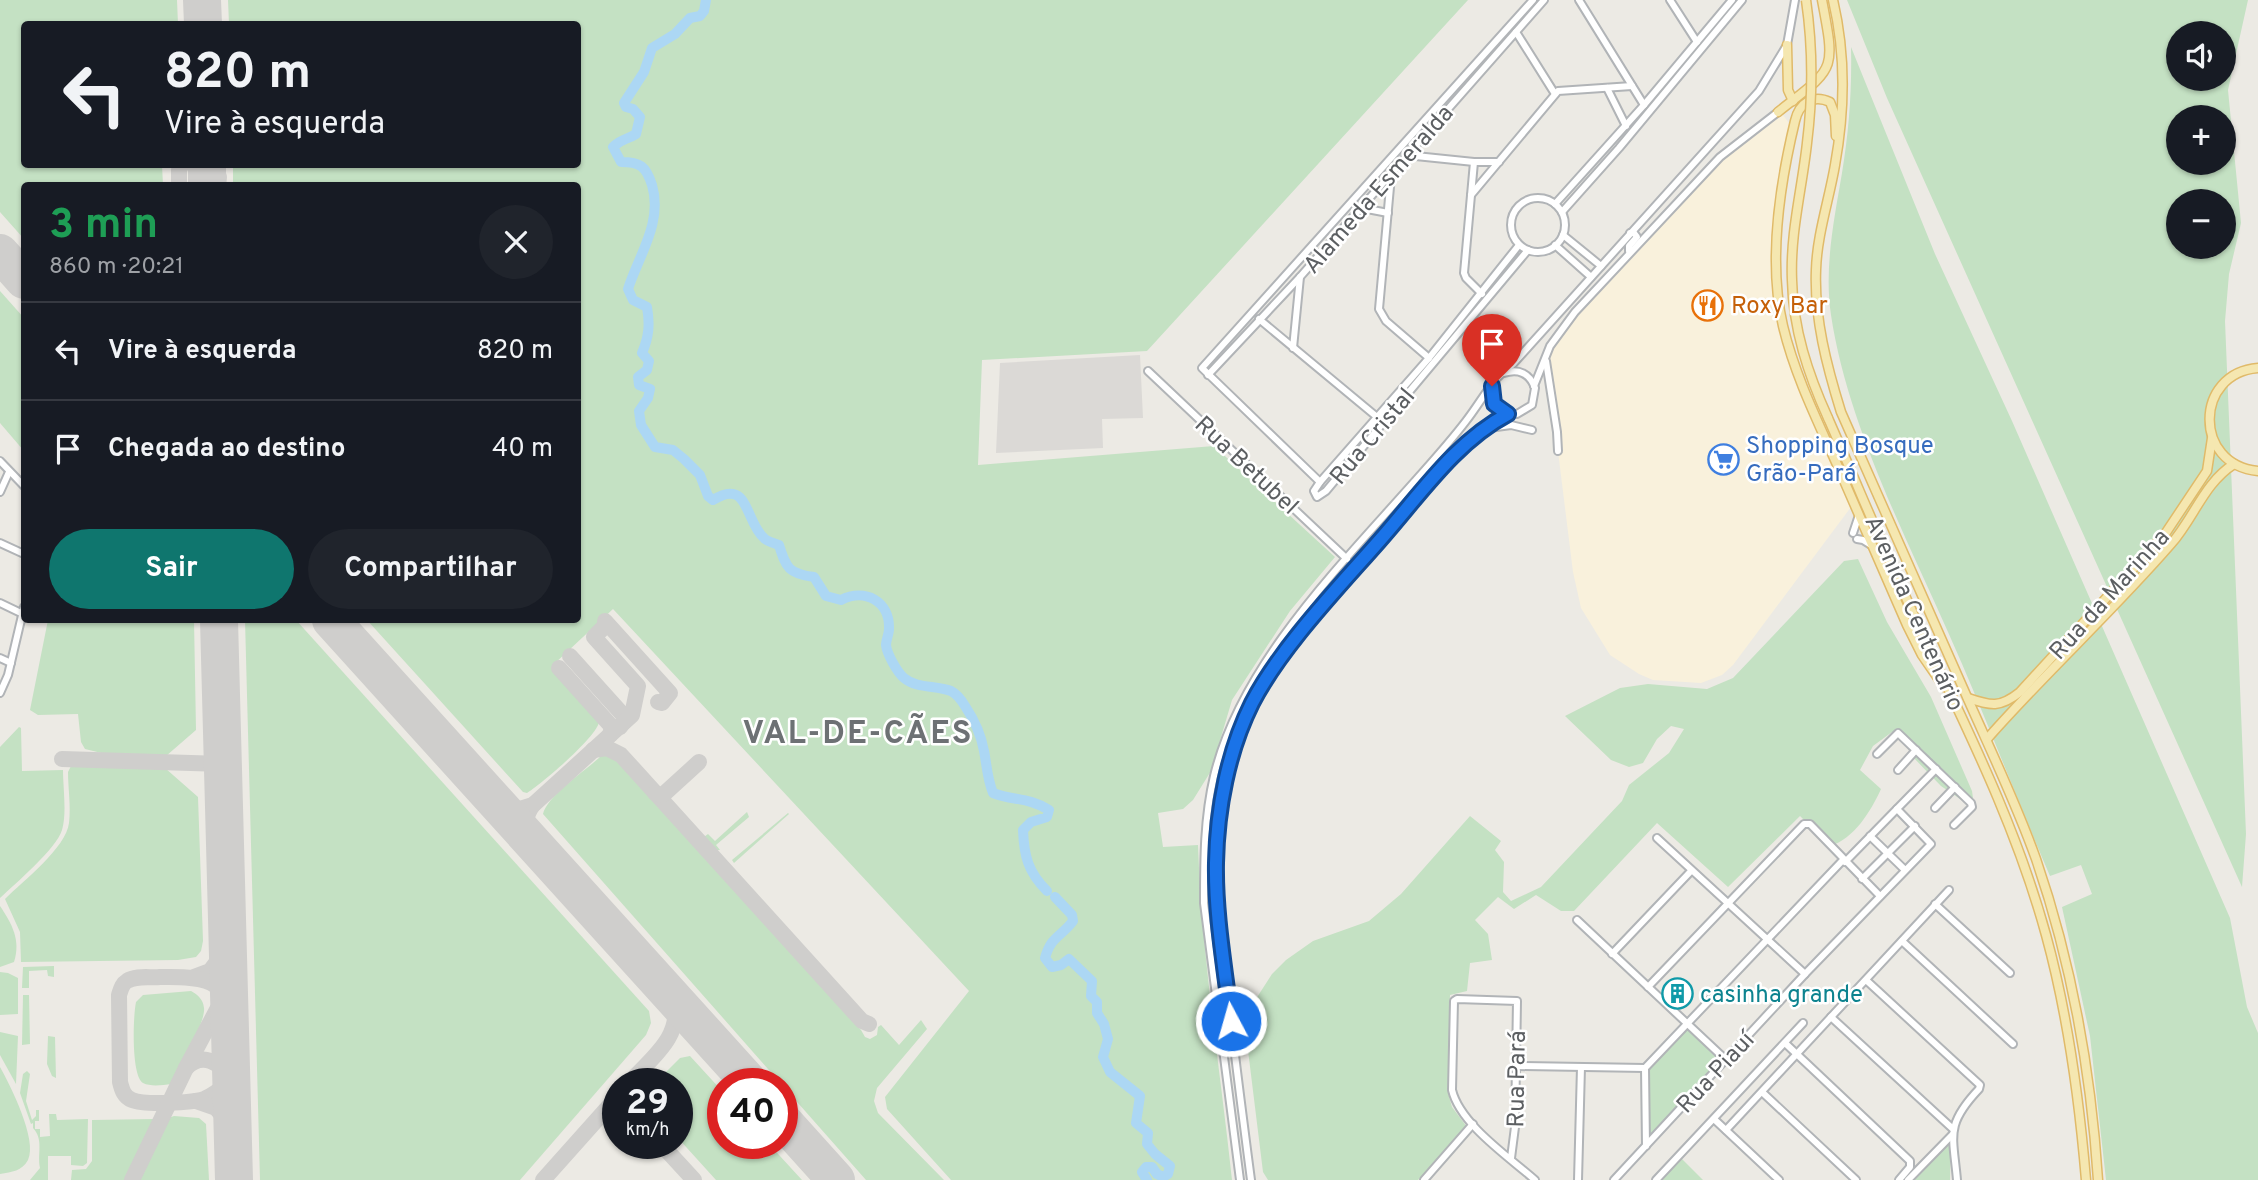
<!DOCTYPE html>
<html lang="pt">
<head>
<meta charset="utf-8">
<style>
	:root { --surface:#171b24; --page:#20242c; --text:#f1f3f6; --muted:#9ea1a6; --line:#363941; --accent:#0f766e }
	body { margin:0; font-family:Overpass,sans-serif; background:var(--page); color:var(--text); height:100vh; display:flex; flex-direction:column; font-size:26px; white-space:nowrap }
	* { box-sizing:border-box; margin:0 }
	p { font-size:23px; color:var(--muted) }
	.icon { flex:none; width:38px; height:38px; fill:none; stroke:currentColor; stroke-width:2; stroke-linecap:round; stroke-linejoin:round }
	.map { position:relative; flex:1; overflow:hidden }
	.panel { position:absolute; left:21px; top:182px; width:560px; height:441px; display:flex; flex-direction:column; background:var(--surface); border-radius:7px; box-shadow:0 2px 5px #0004 }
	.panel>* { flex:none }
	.banner { position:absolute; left:21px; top:21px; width:560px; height:147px; border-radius:7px; box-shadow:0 2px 5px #0004; background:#171b24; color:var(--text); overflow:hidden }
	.fabs { position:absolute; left:2166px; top:21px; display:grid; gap:14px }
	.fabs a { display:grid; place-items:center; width:70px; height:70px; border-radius:50%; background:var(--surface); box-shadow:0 2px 5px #0004; font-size:35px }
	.speed { position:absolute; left:602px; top:1068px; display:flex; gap:14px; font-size:35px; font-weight:700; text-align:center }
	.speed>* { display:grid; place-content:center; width:91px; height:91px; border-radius:50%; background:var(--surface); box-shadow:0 2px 5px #0004; line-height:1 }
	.speed small { font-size:18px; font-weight:400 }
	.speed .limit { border:10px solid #d22; background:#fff; color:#111 }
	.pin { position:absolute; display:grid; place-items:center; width:60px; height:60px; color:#fff; margin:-72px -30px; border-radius:50% 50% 50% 0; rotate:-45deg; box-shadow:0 0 7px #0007 }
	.pin .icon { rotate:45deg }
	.me { position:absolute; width:77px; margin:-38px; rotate:354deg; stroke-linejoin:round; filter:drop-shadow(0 0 5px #0008) }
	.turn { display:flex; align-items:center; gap:24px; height:147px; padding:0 28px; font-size:32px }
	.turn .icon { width:91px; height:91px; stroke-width:2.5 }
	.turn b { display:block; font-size:49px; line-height:60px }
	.round { display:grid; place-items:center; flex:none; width:74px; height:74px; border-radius:37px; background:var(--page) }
	.overview { display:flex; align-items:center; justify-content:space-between; height:119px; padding:0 28px }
	h1 { font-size:42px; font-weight:700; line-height:52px; color:#1e9e55 }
	.cta { display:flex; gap:14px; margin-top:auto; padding:14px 28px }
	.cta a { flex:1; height:80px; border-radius:42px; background:var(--accent); color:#fff; font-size:28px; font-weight:700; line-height:80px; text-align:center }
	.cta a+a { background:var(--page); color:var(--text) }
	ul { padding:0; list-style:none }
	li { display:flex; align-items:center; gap:21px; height:98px; padding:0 28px; border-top:2px solid var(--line) }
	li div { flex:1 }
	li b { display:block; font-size:26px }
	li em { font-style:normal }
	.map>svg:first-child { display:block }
	.commercial { fill:#f9f1dc }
	.industrial { fill:#dbd9d6 }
	.green { fill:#c4e1c3; fill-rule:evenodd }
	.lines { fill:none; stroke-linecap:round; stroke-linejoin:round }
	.river { stroke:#acd7f4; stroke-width:10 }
	.taxiway { stroke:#cfcecc; stroke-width:16 }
	.runway { stroke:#cfcecc; stroke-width:38 }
	.minor-casing { stroke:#b1b4b7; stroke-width:10 }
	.major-casing { stroke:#e0ba69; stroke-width:11 }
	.minor { stroke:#fff; stroke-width:6 }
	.major { stroke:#f5e7b0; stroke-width:8 }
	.major-bridge-casing { stroke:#e0ba69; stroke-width:11; stroke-linecap:butt }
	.major-bridge { stroke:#f5e7b0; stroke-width:8 }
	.route-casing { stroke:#114b97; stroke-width:18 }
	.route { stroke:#1a73e8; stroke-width:12 }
	.labels { text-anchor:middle; stroke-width:5; stroke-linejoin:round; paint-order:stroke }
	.street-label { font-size:24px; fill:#5c5f62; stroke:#fff }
	.food-label { font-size:24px; fill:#c56008; stroke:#fff; text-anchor:start }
	.shop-label { font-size:24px; fill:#366cbe; stroke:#fff; text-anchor:start }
	.culture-label { font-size:24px; fill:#0d838f; stroke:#fff; text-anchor:start }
	.district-label { font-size:32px; font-weight:bold; letter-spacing:2px; fill:#6d7174; stroke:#fff }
</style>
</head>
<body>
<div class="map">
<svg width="2258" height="1180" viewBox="0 0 2258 1180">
	<rect width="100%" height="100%" fill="#eceae4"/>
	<path class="commercial" d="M1777 114 1783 115 1791 126 1780 228 1778 294 1792 354 1854 503 1733 665 1722 675 1701 683 1653 680 1639 674 1610 655 1581 608 1573 572 1549 379V362L1556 337 1719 155 1769 116Z"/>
	<path class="industrial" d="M1140 355 1143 418 1102 419 1103 448 996 453 1000 363Z"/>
	<g class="green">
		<path d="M0 0H177L178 24H24V164L162 165 163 185 24 186V239L0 212Z"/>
		<path d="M228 0H1468L1147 351 982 360 978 465 1214 446 1335 557 1290 611 1232 700 1211 771 1193 800 1183 809 1158 813 1163 847 1198 845C1202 958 1220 1068 1232 1180H951L887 1109 885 1097 969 991 613 609 553 665C563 677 595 707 599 720 602 733 539 786 527 793L523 792 367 620H578V186L233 185V165L578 164V24H229Z"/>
		<path d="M1847 0H2248L2228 90 2241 223 2229 274 2225 321 2246 834 2242 887 1887 98ZM2179 33H2224V79H2179ZM2179 117H2224V163H2179ZM2179 201H2224V247H2179Z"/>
		<path d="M1851 47 1935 254 2012 421 2230 918 2247 1007 2258 1033V1180H2106L2090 1036 2062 907 2092 894 2081 865 2050 876C2015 795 1984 712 1948 632 1904 533 1847 422 1831 315 1824 268 1834 220 1842 173 1849 131 1852 90 1851 47Z"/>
		<path d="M0 291 24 318V451L0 423Z"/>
		<path d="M1858 559 1887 622 1931 697 1972 791 1974 805 1963 801 1941 786 1911 755 1906 744 1892 732 1873 746 1860 770 1881 789C1871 811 1854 839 1830 846L1800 816 1728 887 1657 823 1574 911H1561L1536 895 1514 909 1498 897 1475 920 1488 934 1492 960 1470 963 1467 991 1450 995 1448 1093 1452 1107 1467 1127 1418 1180H1268L1263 1172 1245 1026 1254 1002 1272 974 1286 960 1313 941 1369 921 1401 894 1470 816 1501 841 1495 850 1504 862 1503 892 1511 901 1541 887 1622 801 1629 785 1669 753 1684 729 1671 726 1657 739 1643 763 1629 767 1611 760 1565 716 1620 688 1648 684 1707 689 1733 678 1844 561Z"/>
		<path d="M48 620H194L196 730 166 756 118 757 85 749 81 742 78 714 38 715 30 710Z"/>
		<path d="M245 620H296L649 1011 651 1023 646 1035 520 1180H260Z"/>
		<path d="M19 727 21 728 22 771 63 770C63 787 67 814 62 830 57 848 15 884 0 898V747Z"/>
		<path d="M604 753 615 757 861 1030 865 1037 870 1039 877 1035 878 1027 881 1025 899 1045 921 1020 927 1029 877 1088 874 1101 878 1113 944 1180H866L543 814C548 794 589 769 604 753Z"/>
		<path d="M71 766 165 768 198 797 203 941 201 951 196 957 178 960 21 962 20 932 5 899C23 881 66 848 69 823 71 806 68 788 68 772Z"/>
		<path d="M747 812 749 817 716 845 720 850H714L704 837 708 834 715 841Z"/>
		<path d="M788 813 789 814 734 863 732 860Z"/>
		<path d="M0 906C12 924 21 940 14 962L0 967Z"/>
		<path d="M54 966V977L48 976 47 970 29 971V988H22L23 967Z"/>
		<path d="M0 972 8 973 18 978V1014L0 1015Z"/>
		<path d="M191 991C198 995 203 999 204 1008 206 1022 179 1069 171 1084 163 1085 151 1087 143 1083 131 1076 133 1016 136 1002L143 995Z"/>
		<path d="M23 995H29L30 1044 22 1045Z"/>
		<path d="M1684 1023 1725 1061 1646 1145 1642 1067Z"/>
		<path d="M0 1032 18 1036 16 1084 0 1055Z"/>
		<path d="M48 1036 55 1037 56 1078 52 1076 47 1064Z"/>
		<path d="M690 1056 723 1092V1143H768L802 1180H716L677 1137V1083H655L680 1058Z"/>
		<path d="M0 1067C10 1085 38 1140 28 1160 22 1171 12 1172 0 1174Z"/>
		<path d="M27 1071 30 1074 26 1101 32 1120 36 1116V1110H39V1121H35V1129H40V1137L50 1136 49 1114H56L57 1120 88 1119 87 1163 83 1166 71 1165V1156H48V1180H30L40 1168C37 1153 44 1140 33 1128V1123L31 1124 20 1093 23 1074Z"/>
		<path d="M174 1116 199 1118 206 1124 209 1180H139L168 1118Z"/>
		<path d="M155 1119 126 1180H71L72 1170 86 1169 92 1161V1120Z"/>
		<path d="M1951 1140 1950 1180H1913Z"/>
		<path d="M1680 1157 1703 1180H1659Z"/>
	</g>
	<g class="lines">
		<g class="river">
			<path d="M706 0 704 11 700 16 690 18 675 34 652 48 644 72 624 103 626 107 633 109 640 117 636 134C627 140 622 138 613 147L621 162C640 162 646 166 652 185 663 222 639 255 628 289L633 300 647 307C650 324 649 337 642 353L649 361 647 370 638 377 639 385 650 389 648 398 639 411 641 425 655 447 673 450 684 459 700 475 708 496 713 500C749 477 745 522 764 538 767 542 775 543 779 545 786 568 789 574 814 577L826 596 841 600C865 588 890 601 889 629 889 634 886 640 886 645 887 654 897 672 904 678 917 689 936 685 951 691 957 694 962 701 965 706 975 721 981 734 984 751 987 766 987 778 993 793 1014 801 1028 797 1049 810L1047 817 1031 822 1023 830C1024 856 1028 872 1047 891"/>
			<path d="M1055 897 1072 915 1073 921C1061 937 1051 936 1045 958L1052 967 1061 965 1069 959 1092 981 1091 996 1097 1002V1013L1104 1024 1108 1039 1103 1057 1110 1072 1140 1096 1136 1123 1148 1133 1147 1144 1155 1154 1170 1166 1168 1174 1163 1177 1157 1174 1152 1167H1146L1142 1172 1147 1180"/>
		</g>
		<g class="taxiway">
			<path d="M214 164 219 177 218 186"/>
			<path d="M179 186V170L182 164"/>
			<path d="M0 262 12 268 24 281"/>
			<path d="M605 621 670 693 662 703 658 702"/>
			<path d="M570 656 624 716V721L620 727"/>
			<path d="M559 668 612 727 610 735"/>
			<path d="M593 750 607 748 621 755 862 1021 869 1024"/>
			<path d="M62 759 223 764"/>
			<path d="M655 793 661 795 665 793 699 762"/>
			<path d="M498 805 517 810 533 805"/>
			<path d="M531 840C525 826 524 817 533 805L632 715 638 686 594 637 607 624"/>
			<path d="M194 977 210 971 228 947"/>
			<path d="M230 1011C225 974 187 977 160 977 150 978 136 975 127 981 122 984 121 989 119 995L120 1082C122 1090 124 1097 132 1100 143 1105 192 1103 204 1099 215 1095 223 1087 231 1080"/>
			<path d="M186 1068C203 1051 218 1063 232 1077"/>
			<path d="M629 1083C651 1058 683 1037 674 1000"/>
			<path d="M196 1101 216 1108 233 1128"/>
			<path d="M660 1143 694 1180"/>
			<path d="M132 1180 186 1068 227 991 229 980"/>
			<path d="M543 1180 618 1096"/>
		</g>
		<g class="runway">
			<path d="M202 0 203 24"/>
			<path d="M207 164V186"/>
			<path d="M0 253 24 280"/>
			<path d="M219 620 234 1180"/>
			<path d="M331 620 750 1083"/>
			<path d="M782 1120 836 1180"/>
		</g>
		<defs>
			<g id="minor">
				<path d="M1579 0 1644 105"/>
				<path d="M1670 0 1697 42"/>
				<path d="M1516 32 1555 94"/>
				<path d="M1607 88 1626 126"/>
				<path d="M1406 155 1474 162H1499"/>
				<path d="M1474 162 1464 273 1466 278 1482 294"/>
				<path d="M1391 176 1379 309 1386 321 1429 358"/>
				<path d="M1471 195 1558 91 1632 86"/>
				<circle cx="1538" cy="225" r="27"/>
				<path d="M1555 204 1644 105 1732 0"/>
				<path d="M1362 208 1388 213"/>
				<path d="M1562 212 1619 148 1742 0"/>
				<path d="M1563 235 1601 266"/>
				<path d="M1519 245 1429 358 1320 482 1314 491 1317 497 1326 491 1528 250"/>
				<path d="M1555 245 1591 277"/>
				<path d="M1629 251V246L1637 237 1634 233H1630"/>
				<path d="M1259 319 1377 417"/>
				<path d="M1293 348 1300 277"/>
				<path d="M1546 361 1557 432 1558 451"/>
				<path d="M1148 371 1347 559"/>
				<path d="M1208 375 1300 277 1544 0"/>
				<path d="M1534 386 1550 346 1575 312 1720 157 1778 112"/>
				<path d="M1492 388C1491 405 1500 415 1517 414L1532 405 1535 388C1530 374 1519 368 1504 373"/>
				<path d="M1489 428 1511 425 1532 430"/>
				<path d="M0 461 24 486"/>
				<path d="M1320 482 1202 368 1533 0"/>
				<path d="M0 492 9 472"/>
				<path d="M1853 533 1859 515"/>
				<path d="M1857 539 1863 540 1871 545"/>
				<path d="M0 543 24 554"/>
				<path d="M0 603 23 614"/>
				<path d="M0 658 11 663"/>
				<path d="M0 693 8 675 24 607"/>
				<path d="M1877 754 1898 733 1971 803 1972 807 1954 825"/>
				<path d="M1898 770 1916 750"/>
				<path d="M1935 808 1955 787"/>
				<path d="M1870 836 1905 870"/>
				<path d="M1657 838 1805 974"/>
				<path d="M1845 862 1936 769"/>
				<path d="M1862 879 1915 826"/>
				<path d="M1935 904 2010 973"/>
				<path d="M1577 920 1726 1060"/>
				<path d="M1902 941 2013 1044"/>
				<path d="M1612 954 1691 871"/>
				<path d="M1866 980 1980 1085 1979 1089C1945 1125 1953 1135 1957 1180"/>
				<path d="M1648 987 1804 824H1810L1880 896"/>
				<path d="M1831 1017 1953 1129"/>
				<path d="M1785 1043 1910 1161V1167L1899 1180"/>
				<path d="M1516 1066 1645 1068"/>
				<path d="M1645 1068 1843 860"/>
				<path d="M1645 1068 1646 1146"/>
				<path d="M1762 1092 1856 1180"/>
				<path d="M1715 1120 1779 1180"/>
				<path d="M1726 1130 1949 890"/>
				<path d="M1511 1158 1515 1127 1517 1001 1457 999 1454 1001 1452 1090C1460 1124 1509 1157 1535 1180"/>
				<path d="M1240 1180 1204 903C1204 860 1204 818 1214 776 1241 664 1340 566 1415 481 1432 462 1450 442 1466 421 1477 407 1486 391 1497 378 1502 373 1508 369 1513 364L1759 91 1787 45 1795 0"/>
				<path d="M1251 1180C1243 1119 1235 1058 1228 996 1217 894 1203 797 1254 701 1284 644 1331 595 1374 547 1413 502 1455 441 1508 414"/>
				<path d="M1424 1180 1473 1124"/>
				<path d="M1578 1180 1581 1067"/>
				<path d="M1614 1180 1805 974 1931 844 1897 809"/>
				<path d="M1656 1180 1803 1023"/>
				<path d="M1908 1180 1953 1134"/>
			</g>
			<g id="major">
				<path d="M1833 0C1846 55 1845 110 1835 165 1829 200 1817 235 1816 270 1814 318 1827 367 1841 412 1882 504 1923 596 1963 688 1988 745 2015 800 2036 859 2071 961 2091 1072 2098 1180"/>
				<path d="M1787 45 1788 90 1793 101"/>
				<path d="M1778 112C1835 67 1836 73 1822 0"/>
				<path d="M1836 136 1835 115 1830 102C1813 94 1799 103 1795 121 1780 183 1768 263 1783 326 1795 376 1818 422 1839 469 1862 521 1884 573 1907 625L1922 655 1944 687"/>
				<path d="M2258 368C2194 373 2193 465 2258 471"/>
				<path d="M1828 418C1864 500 1898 584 1937 665 1979 753 2020 840 2046 935 2068 1015 2079 1097 2086 1180"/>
				<path d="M1968 698C1991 706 2000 708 2020 692L2165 534 2207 471 2212 438"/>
				<path d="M1987 739C2046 672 2113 611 2171 544 2194 518 2204 483 2234 464"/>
			</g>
		</defs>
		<use href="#minor" class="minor-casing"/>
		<use href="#major" class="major-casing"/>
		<use href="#minor" class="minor"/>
		<use href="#major" class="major"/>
		<defs>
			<path id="major-bridge" d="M1806 0C1813 48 1813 95 1807 143 1802 189 1790 233 1792 280 1793 329 1808 374 1828 418"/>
		</defs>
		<use href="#major-bridge" class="major-bridge-casing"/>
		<use href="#major-bridge" class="major-bridge"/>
	</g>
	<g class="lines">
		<defs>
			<path id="route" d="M1231 1021C1225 969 1215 915 1216 863 1217 809 1228 751 1252 703 1281 647 1338 588 1380 540 1419 496 1455 442 1508 414L1494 404 1492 386"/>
		</defs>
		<use href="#route" class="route-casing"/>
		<use href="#route" class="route"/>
	</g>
	<defs>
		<symbol id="restaurant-ring" viewBox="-11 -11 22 22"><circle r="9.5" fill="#fff" stroke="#e8710a" stroke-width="1.5"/><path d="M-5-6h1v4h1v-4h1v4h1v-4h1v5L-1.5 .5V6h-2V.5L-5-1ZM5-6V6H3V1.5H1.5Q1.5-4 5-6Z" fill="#e8710a"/></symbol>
		<symbol id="supermarket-ring" viewBox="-11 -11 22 22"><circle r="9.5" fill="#fff" stroke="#3f7fe0" stroke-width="1.5"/><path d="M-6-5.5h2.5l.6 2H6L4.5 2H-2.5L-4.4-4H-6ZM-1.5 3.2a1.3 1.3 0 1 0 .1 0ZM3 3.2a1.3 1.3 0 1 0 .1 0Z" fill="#3f7fe0"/></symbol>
		<symbol id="building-ring" viewBox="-11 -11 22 22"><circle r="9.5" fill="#fff" stroke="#0f9aa8" stroke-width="1.5"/><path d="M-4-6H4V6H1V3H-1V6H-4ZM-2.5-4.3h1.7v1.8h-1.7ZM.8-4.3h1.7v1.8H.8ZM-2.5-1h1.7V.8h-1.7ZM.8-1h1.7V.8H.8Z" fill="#0f9aa8"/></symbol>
	</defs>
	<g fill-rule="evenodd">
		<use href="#restaurant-ring" x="1690" y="288" width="35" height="35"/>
		<use href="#supermarket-ring" x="1706" y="442" width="35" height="35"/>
		<use href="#building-ring" x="1660" y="976" width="35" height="35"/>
	</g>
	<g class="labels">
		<g class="street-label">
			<text transform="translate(1378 189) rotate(-49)" y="8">Alameda Esmeralda</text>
			<text transform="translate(1372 436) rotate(-50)" y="8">Rua Cristal</text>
			<text transform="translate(1247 465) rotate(43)" y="8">Rua Betubel</text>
			<text transform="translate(2109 594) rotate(-48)" y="8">Rua da Marinha</text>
			<text transform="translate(1915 613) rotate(66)" y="8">Avenida Centenário</text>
			<text transform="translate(1715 1072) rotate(-47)" y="8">Rua Piauí</text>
			<text transform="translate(1516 1079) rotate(-89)" y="8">Rua Pará</text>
		</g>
		<g class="food-label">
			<text x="1731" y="313">Roxy Bar</text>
		</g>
		<g class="shop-label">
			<text x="1746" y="453">Shopping Bosque<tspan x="1746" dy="28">Grão-Pará</tspan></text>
		</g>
		<g class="culture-label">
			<text x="1700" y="1002">casinha grande</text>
		</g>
		<g class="district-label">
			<text x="858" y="743">VAL-DE-CÃES</text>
		</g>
	</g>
</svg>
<div class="fabs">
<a><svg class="icon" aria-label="sound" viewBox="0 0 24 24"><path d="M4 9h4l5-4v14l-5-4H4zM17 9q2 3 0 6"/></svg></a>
<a>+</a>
<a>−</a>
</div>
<div class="speed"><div>29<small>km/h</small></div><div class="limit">40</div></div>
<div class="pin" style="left:1492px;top:386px;background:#d93025"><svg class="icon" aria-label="arrive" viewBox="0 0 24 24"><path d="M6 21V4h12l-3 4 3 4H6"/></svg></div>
<svg class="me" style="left:1231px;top:1021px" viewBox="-20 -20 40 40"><circle r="17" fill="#1a73e8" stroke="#fff" stroke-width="3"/><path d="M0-11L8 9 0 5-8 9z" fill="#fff"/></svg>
<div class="banner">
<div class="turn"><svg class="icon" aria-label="left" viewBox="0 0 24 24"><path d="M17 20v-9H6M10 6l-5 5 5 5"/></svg><div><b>820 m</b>Vire à esquerda</div></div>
</div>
<section class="panel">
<div class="overview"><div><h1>3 min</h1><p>860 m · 20:21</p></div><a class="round"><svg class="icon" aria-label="close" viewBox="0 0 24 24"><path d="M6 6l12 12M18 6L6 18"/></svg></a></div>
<ul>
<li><svg class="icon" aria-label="left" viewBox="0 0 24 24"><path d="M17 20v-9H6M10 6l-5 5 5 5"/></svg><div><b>Vire à esquerda</b></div><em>820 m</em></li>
<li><svg class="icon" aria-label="arrive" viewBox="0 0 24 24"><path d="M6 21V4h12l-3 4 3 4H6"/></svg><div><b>Chegada ao destino</b></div><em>40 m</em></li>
</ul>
<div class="cta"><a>Sair</a><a>Compartilhar</a></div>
</section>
</div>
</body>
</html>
